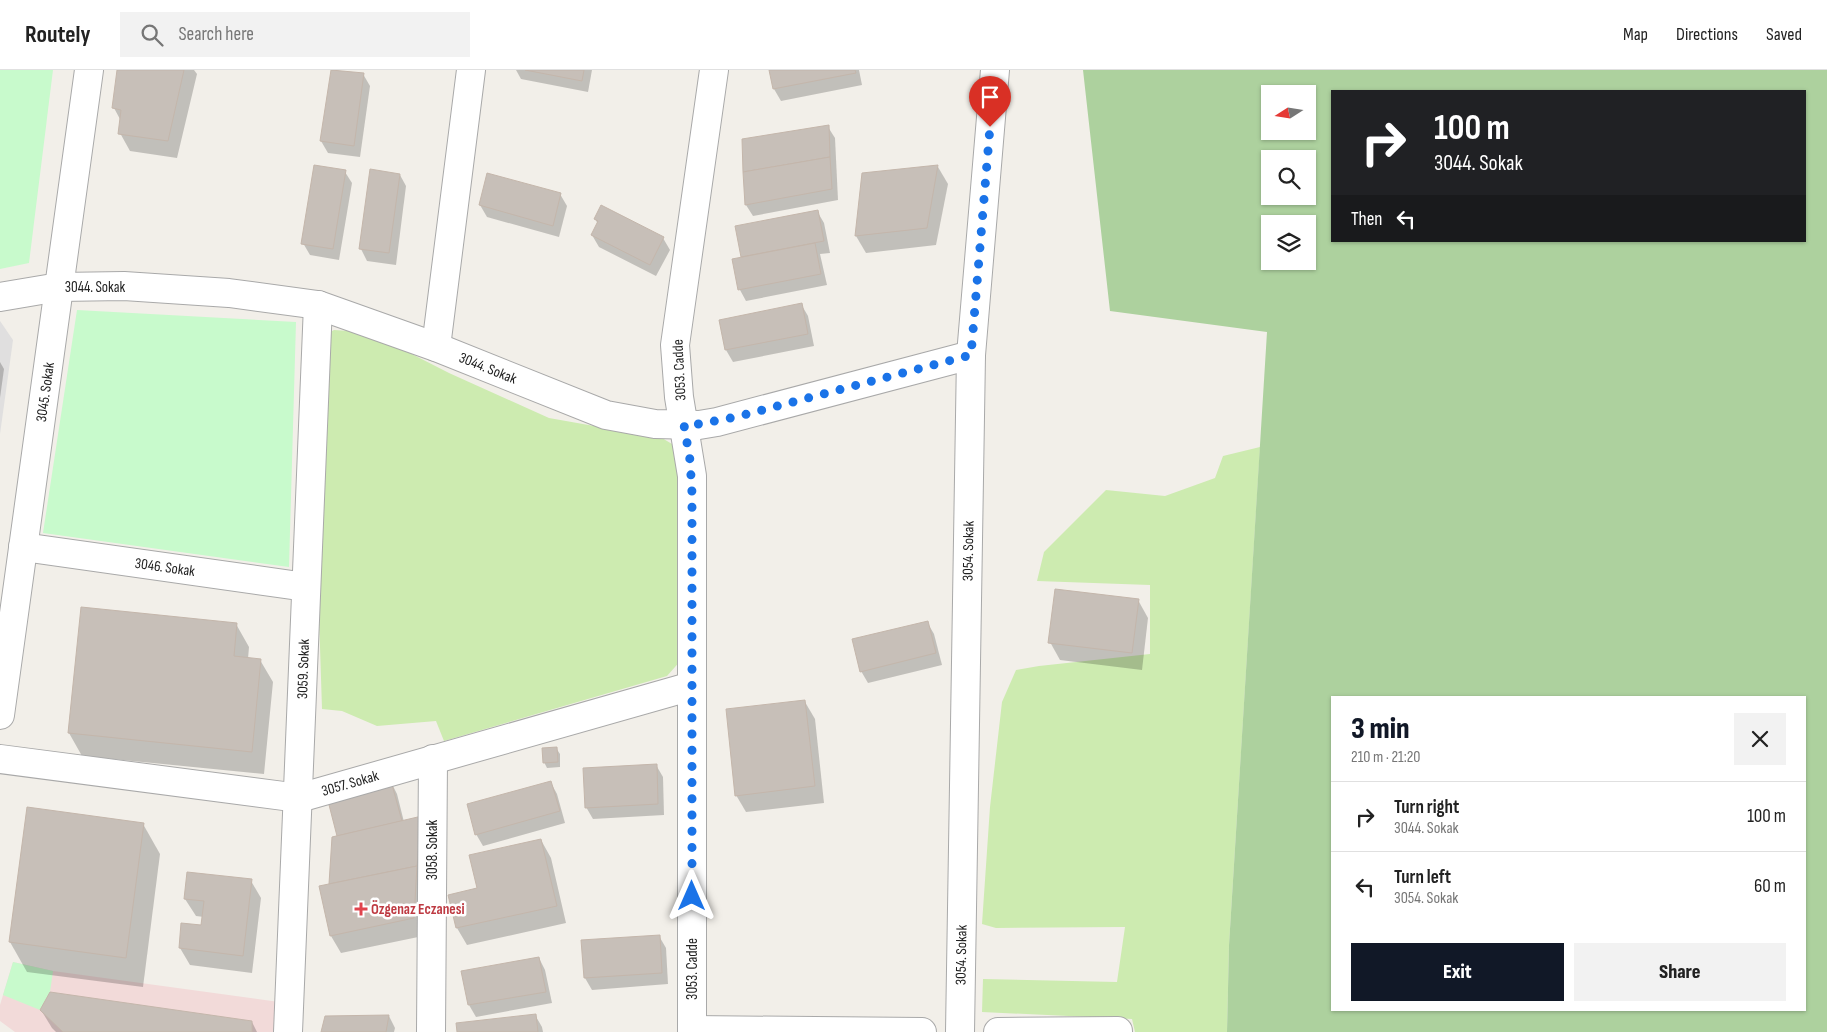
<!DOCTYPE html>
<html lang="en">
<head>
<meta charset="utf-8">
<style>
	:root { --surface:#fff; --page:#f2f2f2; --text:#222; --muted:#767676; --line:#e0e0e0; --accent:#111827 }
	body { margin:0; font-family:"Sofia Sans Condensed",sans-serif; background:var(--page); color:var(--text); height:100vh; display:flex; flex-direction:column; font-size:19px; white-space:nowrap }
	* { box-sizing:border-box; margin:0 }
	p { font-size:16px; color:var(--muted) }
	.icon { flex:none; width:28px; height:28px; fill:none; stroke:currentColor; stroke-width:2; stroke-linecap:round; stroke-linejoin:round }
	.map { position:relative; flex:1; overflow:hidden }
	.details { position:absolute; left:1331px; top:626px; width:475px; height:315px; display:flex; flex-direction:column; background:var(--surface); border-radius:0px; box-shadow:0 1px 4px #0004 }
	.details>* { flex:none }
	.guide { position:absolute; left:1331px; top:20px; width:475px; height:152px; border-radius:0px; box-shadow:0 1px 4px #0004; background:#202124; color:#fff; overflow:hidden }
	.needle { width:32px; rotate:258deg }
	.tools { position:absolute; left:1261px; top:15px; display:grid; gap:10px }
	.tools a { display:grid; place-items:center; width:55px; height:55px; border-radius:0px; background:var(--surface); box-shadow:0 1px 4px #0004; font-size:25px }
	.pin { position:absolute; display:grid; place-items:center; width:42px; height:42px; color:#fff; margin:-51px -21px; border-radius:50% 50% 50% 0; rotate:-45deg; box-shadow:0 0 5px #0007 }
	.pin .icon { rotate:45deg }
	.me { position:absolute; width:55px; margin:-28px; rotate:0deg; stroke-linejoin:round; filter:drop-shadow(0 0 4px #0008) }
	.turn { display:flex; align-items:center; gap:18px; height:105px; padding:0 20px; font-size:22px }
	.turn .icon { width:65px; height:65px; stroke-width:2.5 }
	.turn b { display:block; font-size:35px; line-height:42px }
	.then { display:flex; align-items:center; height:48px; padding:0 20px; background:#0003; gap:10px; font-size:19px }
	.round { display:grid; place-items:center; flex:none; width:52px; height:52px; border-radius:0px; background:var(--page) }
	.headline { display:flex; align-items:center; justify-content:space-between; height:85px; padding:0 20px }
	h1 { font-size:30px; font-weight:800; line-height:38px; color:var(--accent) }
	.primary-button { display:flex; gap:10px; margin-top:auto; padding:10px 20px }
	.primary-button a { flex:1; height:58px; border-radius:0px; background:var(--accent); color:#fff; font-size:20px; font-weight:800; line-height:58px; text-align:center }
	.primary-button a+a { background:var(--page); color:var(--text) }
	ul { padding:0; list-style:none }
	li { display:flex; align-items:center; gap:15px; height:70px; padding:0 20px; border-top:1px solid var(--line) }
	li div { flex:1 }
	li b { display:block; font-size:19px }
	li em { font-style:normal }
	header { display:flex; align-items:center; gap:30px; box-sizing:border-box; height:70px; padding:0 25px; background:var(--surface); border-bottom:1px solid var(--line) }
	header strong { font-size:24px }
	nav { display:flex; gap:28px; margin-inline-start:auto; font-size:18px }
	.search { width:350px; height:45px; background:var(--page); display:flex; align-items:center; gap:12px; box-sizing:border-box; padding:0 18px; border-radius:0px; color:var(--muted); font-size:19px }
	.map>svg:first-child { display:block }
	.residential { fill:#e0dfdf }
	.commercial { fill:#f2dad9 }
	.grass { fill:#cdebb0 }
	.forest { fill:#add19e; fill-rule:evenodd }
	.park { fill:#c8facc }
	.shadow { fill:#0003 }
	.building { fill:#c7bfb8; stroke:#c4b6ab }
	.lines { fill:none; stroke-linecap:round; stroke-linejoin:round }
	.street-casing { stroke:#a9a9a9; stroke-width:30 }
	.street { stroke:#fff; stroke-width:28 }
	.route { stroke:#1a73e8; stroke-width:9; stroke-dasharray:0 16.2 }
	.health-dot { fill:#e0444e; stroke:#fff; stroke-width:2 }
	.labels { text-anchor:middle; stroke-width:5; stroke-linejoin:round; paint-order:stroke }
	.street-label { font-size:15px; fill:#222; stroke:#fff }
	.health-label { font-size:15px; font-weight:bold; fill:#be3a42; stroke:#fff; text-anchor:start }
</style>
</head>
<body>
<header>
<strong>Routely</strong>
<div class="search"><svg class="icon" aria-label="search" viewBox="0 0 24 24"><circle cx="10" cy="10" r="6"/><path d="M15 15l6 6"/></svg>Search here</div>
<nav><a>Map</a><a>Directions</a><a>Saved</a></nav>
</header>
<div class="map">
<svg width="1827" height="962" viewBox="0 0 1827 962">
	<rect width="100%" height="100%" fill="#f2efe9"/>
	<path class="residential" d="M0 251 13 270 0 364Z"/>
	<path class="commercial" d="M13 892 53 901 279 932 278 962H15L0 951V935Z"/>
	<g class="grass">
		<path d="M334 260 349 261 402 279 449 303 549 348 662 368 672 374 684 405 683 588 667 606 444 671 436 651 377 656 342 641 322 639 318 515 325 265Z"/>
		<path d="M1260 377 1229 875 1227 962H1135L1132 949 982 942 983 909 1117 912 1125 857 996 858 982 854 990 737 1002 632 1016 600 1039 596 1150 584V515L1037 511 1044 482 1106 420 1165 426 1215 408 1223 386Z"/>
	</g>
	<path class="forest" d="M1083 0H1827V962H1227L1229 875 1267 262 1110 241ZM1332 21H1805V171H1332ZM1270 24H1308V61H1270ZM1270 89H1308V126H1270ZM1270 154H1308V191H1270ZM1332 628H1805V940H1332Z"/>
	<g class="park">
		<path d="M0 0H53L29 193 0 199Z"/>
		<path d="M77 240 296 252 289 497 43 463Z"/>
		<path d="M13 892 53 901 50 922 40 940 3 925Z"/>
	</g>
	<g class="shadow">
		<path d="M118 0H194L197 4 177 88 130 81 120 63 121 51 114 38Z"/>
		<path d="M332 0 363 4 370 16 360 87 328 83 321 71Z"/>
		<path d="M516 0H592L588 22 521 9Z"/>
		<path d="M770 0H859L862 15 781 31 774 19Z"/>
		<path d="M828 57 835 68 838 130 753 146 746 135Z"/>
		<path d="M938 97 948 114 936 175 866 183 856 166Z"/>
		<path d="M345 102 352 113 339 190 310 185 303 173Z"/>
		<path d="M400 105 406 116 396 195 367 191 361 179Z"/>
		<path d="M488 105 560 124 567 136 559 167 487 147 480 135Z"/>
		<path d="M817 141 824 153 830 183 820 184 827 215 746 231 740 220 742 188 736 157Z"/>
		<path d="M595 149 663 168 670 180 656 206 599 177 592 165 598 154Z"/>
		<path d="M801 234 808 246 814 276 733 292 726 280 721 251Z"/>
		<path d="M0 292 4 299 0 328Z"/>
		<path d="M1138 530 1148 548 1142 600 1060 590 1050 572Z"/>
		<path d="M82 538 236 554 249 577 248 589 260 590 273 612 264 704 82 686 69 663Z"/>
		<path d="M927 552 934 564 942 595 868 613 861 601Z"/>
		<path d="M805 632 815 649 824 733 746 742 736 725Z"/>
		<path d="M556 678 560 684V697L547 698 544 692Z"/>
		<path d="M656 695 663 707 664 745 593 749 586 737Z"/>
		<path d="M391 712 397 724 404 752 422 748 423 866 341 883 331 866V815L338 767Z"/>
		<path d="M551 713 557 724 565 753 483 776 476 764Z"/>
		<path d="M143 754 160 784 143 917 27 902 10 872Z"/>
		<path d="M541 770 551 788 566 853 467 875 457 858 450 826 478 819Z"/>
		<path d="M251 811 261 828 252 903 190 895 180 878 202 857 204 847 196 846 185 829Z"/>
		<path d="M659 866 666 878 668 914 592 920 585 908 583 871Z"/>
		<path d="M539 888 545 900 552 933 476 947 469 935Z"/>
		<path d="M41 940 252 952 257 962H56L52 958Z"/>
		<path d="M535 945 542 957 543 962H458Z"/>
		<path d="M389 946 395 958 394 962H323Z"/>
	</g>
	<g class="building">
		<path d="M117 0H184L168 71 118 64 121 40 112 38Z"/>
		<path d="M331 0 364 3 354 76 320 71Z"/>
		<path d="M525 0H584L582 11Z"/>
		<path d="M769 0H855L856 3 773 19Z"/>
		<path d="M829 55 830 87 743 102 742 69Z"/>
		<path d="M830 87 832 119 745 135 743 102Z"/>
		<path d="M314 95 346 100 333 179 301 174Z"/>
		<path d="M938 95 927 158 855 166 862 103Z"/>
		<path d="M370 99 400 104 389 183 359 179Z"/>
		<path d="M487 103 561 123 553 156 479 135Z"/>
		<path d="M601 135 664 167 650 195 591 165 598 151 594 149Z"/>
		<path d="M818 140 824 171 741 187 735 156Z"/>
		<path d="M815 173 821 204 738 220 732 189Z"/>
		<path d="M802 233 808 264 725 280 719 250Z"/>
		<path d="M1055 519 1139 529 1132 583 1048 573Z"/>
		<path d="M81 537 237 553 234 586 261 589 252 682 68 663Z"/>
		<path d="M928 551 936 583 860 602 852 569Z"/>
		<path d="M805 630 815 716 735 726 726 639Z"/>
		<path d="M557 677 558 692 543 693 542 678Z"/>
		<path d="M657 694 658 734 585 738 583 698Z"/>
		<path d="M391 711 402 751 337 766 327 727Z"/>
		<path d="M551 711 560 741 475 765 467 734Z"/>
		<path d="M27 737 144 753 126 888 9 872Z"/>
		<path d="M422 746 417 796 329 814 332 767Z"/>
		<path d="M541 769 557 836 456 858 448 825 477 818 469 785Z"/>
		<path d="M417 796 414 848 330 866 319 816Z"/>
		<path d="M187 802 252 809 243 886 179 878 181 853 201 855 204 831 184 829Z"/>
		<path d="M660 865 662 903 584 908 581 870Z"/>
		<path d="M539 887 546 922 468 935 461 901Z"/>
		<path d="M50 922 252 951V962H63L40 940Z"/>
		<path d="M536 944 538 962H457L456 953Z"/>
		<path d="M389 945 386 962H321L325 946Z"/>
	</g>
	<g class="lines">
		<defs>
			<g id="street">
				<path d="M0 227 59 217 124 216 229 223 318 235 436 277 606 345 655 354 699 355 717 352 971 285"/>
				<path d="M436 277 471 0"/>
				<path d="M23 477 306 517"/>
				<path d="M0 645 89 0"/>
				<path d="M0 689 299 728 692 616"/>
				<path d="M692 960 922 962"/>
				<path d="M288 962 318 235"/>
				<path d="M431 962 433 689"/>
				<path d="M692 962V406L679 327 675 275 714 0"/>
				<path d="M960 962 971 285 995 0"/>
				<path d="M998 962 1118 961"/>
			</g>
		</defs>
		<use href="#street" class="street-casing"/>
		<use href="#street" class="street"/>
	</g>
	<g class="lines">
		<path class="route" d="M692 826V423L690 390 684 355 699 354 736 347 971 285 990 57"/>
	</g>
	<path class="health-dot" d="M358.5 831.5h5v5h5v5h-5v5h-5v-5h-5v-5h5z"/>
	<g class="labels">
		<g class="street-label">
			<text x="95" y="222">3044. Sokak</text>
			<text transform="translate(488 298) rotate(22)" y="5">3044. Sokak</text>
			<text transform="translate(679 300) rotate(-93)" y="5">3053. Cadde</text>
			<text transform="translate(45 322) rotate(-82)" y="5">3045. Sokak</text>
			<text transform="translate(968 481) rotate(-89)" y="5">3054. Sokak</text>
			<text transform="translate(165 497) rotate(8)" y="5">3046. Sokak</text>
			<text transform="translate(303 599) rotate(-88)" y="5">3059. Sokak</text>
			<text transform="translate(350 713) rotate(-16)" y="5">3057. Sokak</text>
			<text transform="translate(432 780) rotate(-90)" y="5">3058. Sokak</text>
			<text transform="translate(961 885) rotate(-89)" y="5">3054. Sokak</text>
			<text transform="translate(692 899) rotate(-90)" y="5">3053. Cadde</text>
		</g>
		<g class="health-label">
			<text x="371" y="844">Özgenaz Eczanesi</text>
		</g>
	</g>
</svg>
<div class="tools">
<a><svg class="needle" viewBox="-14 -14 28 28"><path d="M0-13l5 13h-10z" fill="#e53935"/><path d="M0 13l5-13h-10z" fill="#767676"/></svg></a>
<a><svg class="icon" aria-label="search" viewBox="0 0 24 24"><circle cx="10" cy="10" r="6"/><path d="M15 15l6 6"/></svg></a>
<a><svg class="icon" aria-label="layers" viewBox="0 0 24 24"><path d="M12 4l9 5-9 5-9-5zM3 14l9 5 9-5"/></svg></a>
</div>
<div class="pin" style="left:990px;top:57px;background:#d93025"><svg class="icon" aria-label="arrive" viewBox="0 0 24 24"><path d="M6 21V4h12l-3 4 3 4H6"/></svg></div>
<svg class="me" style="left:692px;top:826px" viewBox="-20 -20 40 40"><path d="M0-17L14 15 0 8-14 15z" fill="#1a73e8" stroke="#fff" stroke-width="4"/></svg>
<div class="guide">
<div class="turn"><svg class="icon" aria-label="right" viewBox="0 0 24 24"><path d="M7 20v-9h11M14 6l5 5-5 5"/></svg><div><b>100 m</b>3044. Sokak</div></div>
<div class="then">Then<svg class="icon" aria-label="left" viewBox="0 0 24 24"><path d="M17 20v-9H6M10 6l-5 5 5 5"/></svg></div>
</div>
<section class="details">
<div class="headline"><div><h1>3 min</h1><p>210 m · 21:20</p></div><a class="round"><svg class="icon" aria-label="close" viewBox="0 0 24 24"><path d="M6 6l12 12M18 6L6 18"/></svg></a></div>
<ul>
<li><svg class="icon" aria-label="right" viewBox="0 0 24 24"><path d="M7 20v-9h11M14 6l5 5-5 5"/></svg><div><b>Turn right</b><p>3044. Sokak</p></div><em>100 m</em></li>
<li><svg class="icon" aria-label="left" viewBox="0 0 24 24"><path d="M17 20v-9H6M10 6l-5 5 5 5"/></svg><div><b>Turn left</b><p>3054. Sokak</p></div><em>60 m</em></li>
</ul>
<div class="primary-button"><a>Exit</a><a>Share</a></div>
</section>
</div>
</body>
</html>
